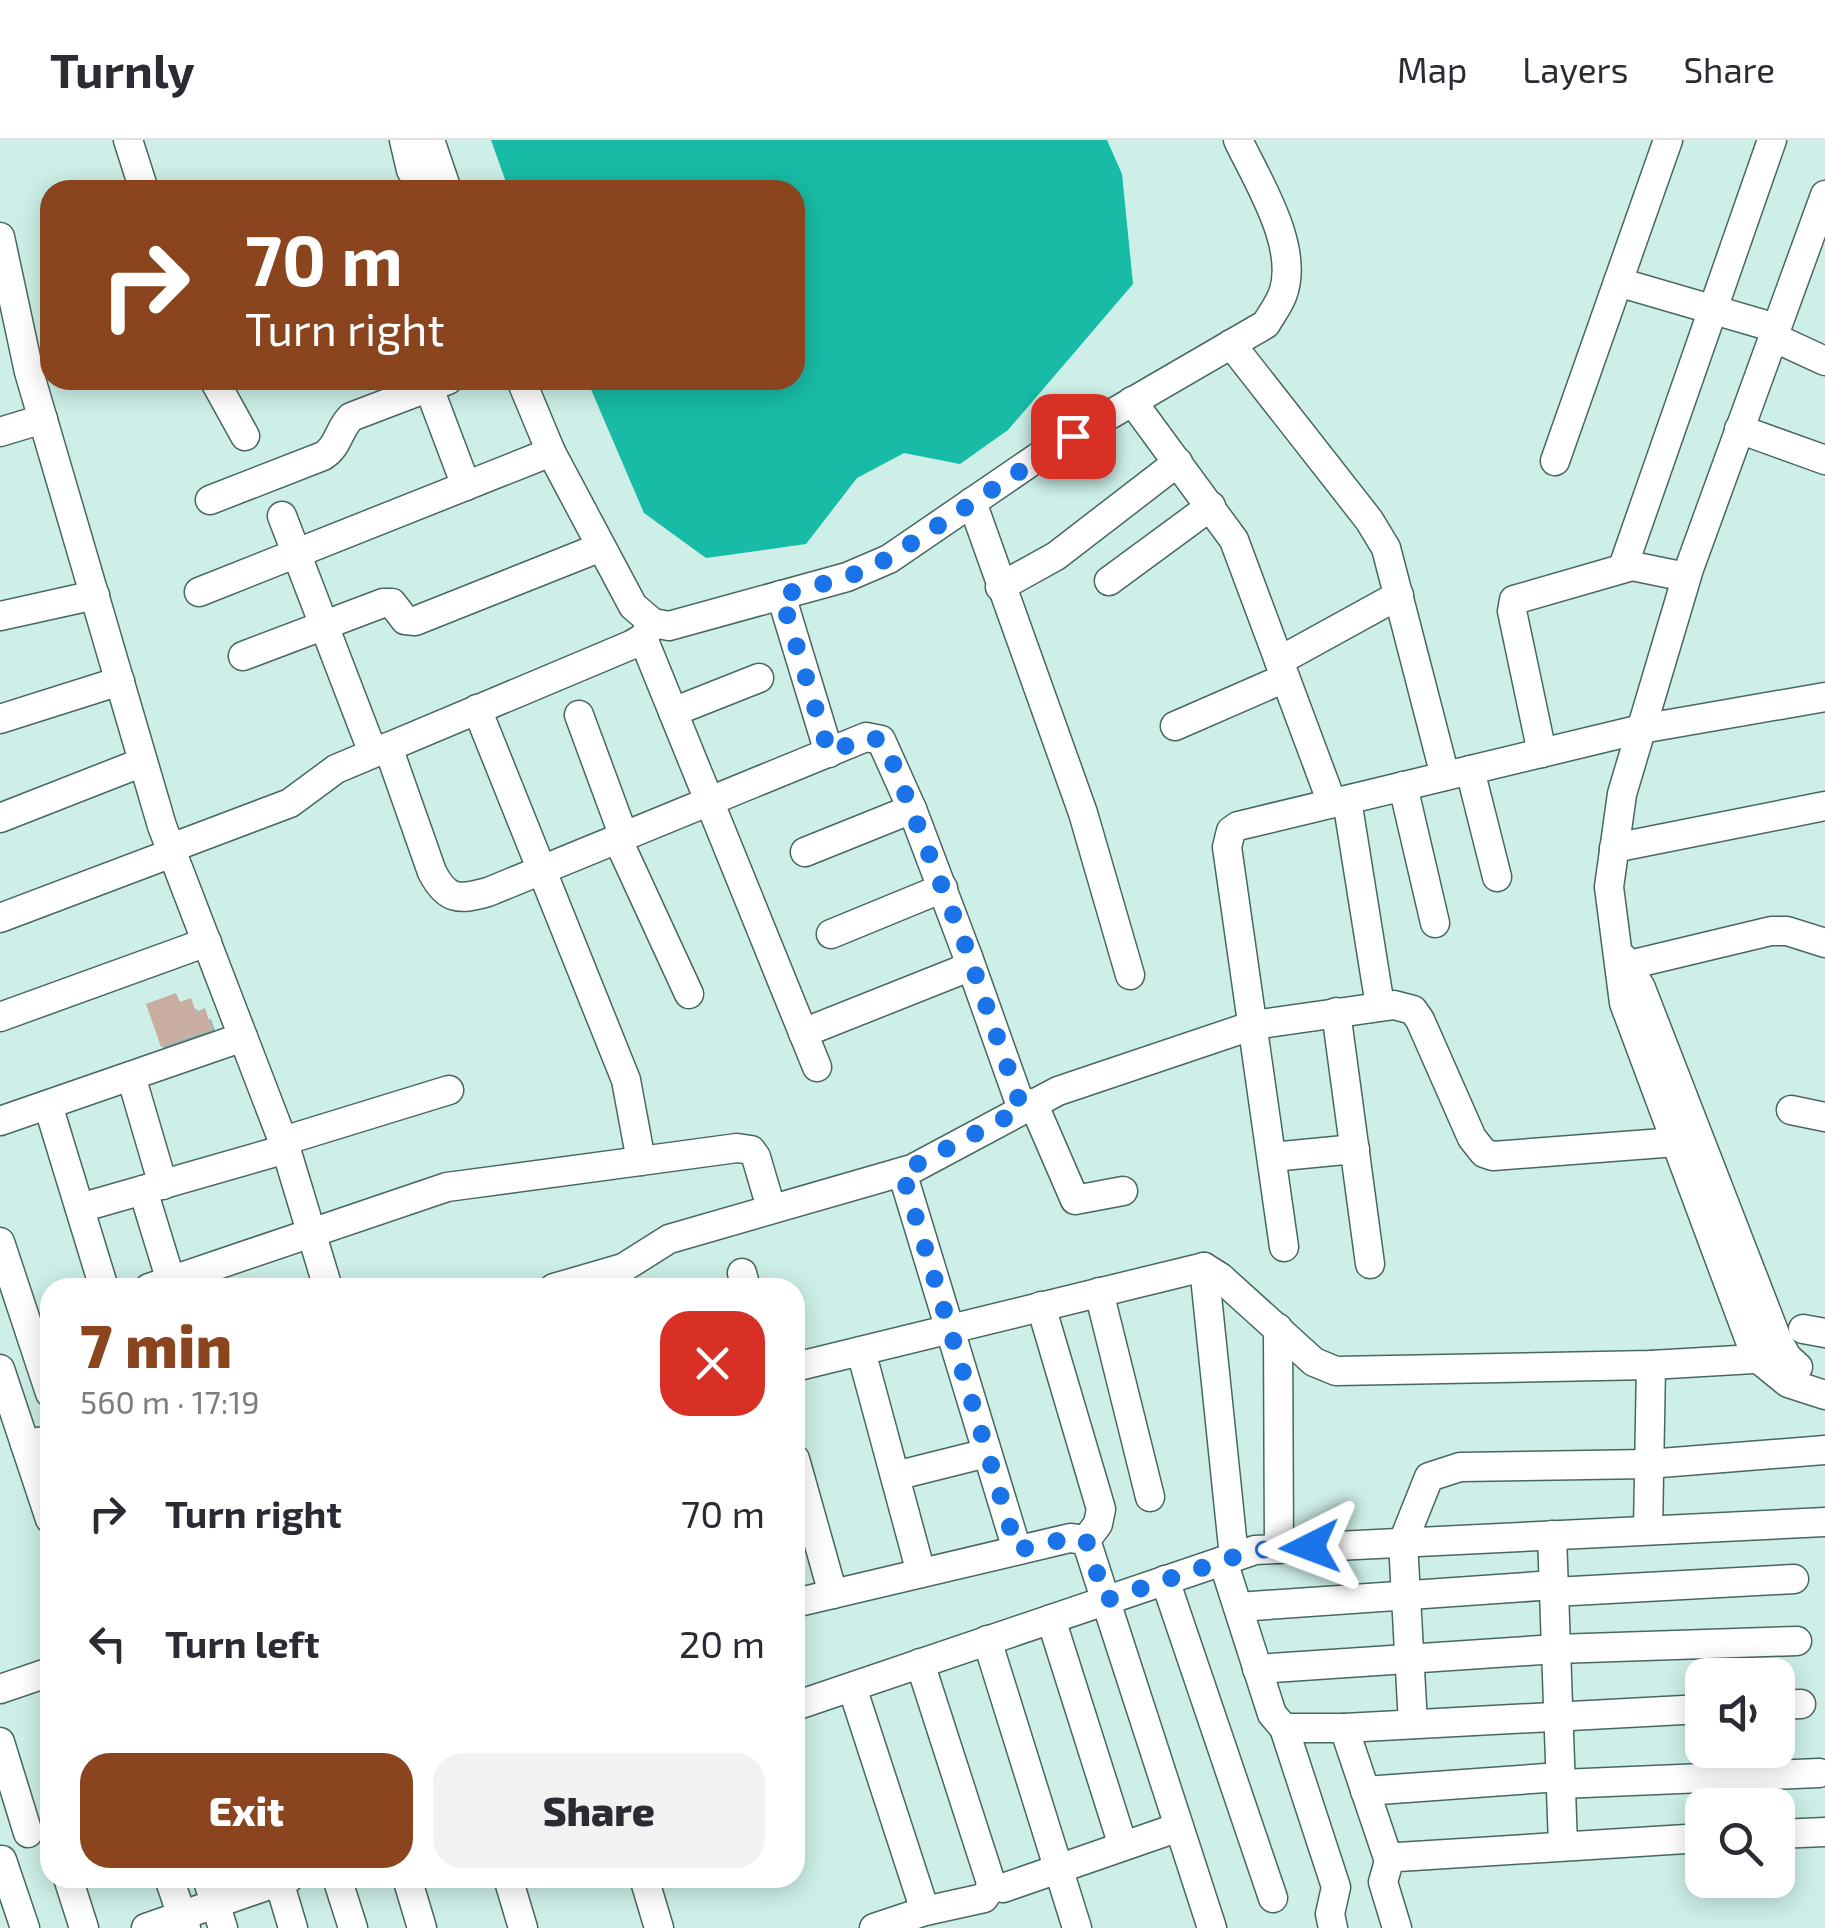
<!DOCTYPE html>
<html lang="en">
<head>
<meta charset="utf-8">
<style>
	:root { --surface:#fff; --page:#f2f2f3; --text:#2b2b33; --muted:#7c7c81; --line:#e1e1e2; --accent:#8a441e }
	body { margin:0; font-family:"Exo 2",sans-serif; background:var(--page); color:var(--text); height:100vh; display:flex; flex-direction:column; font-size:38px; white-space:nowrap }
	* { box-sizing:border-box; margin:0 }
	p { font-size:32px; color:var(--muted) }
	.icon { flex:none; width:55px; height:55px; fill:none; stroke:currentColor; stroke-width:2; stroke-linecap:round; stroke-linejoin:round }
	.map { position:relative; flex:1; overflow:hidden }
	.panel { position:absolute; left:40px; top:1138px; width:765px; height:610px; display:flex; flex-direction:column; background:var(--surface); border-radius:30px; box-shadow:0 5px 25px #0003 }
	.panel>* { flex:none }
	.hud { position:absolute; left:40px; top:40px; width:765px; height:210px; border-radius:30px; box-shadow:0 5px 25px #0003; background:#8a441e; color:#fff; overflow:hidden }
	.buttons { position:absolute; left:1685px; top:1518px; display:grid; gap:20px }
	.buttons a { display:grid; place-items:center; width:110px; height:110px; border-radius:20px; background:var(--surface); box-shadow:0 5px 25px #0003; font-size:50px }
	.pin { position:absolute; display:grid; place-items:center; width:85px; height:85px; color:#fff; margin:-42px; border-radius:20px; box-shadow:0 5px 15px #0006 }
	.me { position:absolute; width:110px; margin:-55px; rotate:267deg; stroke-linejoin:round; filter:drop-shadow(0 0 8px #0008) }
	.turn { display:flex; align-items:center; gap:35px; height:210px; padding:0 40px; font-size:45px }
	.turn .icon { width:130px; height:130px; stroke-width:2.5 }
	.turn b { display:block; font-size:70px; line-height:85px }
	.round { display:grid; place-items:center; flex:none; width:105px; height:105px; border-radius:30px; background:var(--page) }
	.head { display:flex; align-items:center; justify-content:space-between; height:170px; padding:0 40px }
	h1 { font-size:60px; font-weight:800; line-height:75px; color:var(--accent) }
	.button { display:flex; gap:20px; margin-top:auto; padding:20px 40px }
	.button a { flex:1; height:115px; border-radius:30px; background:var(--accent); color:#fff; font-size:40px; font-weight:800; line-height:115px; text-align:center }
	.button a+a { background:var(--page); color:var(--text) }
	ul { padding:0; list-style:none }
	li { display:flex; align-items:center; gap:30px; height:130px; padding:0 40px }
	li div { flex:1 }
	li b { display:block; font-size:38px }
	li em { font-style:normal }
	header { display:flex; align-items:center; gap:60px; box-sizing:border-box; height:140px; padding:0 50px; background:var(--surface); border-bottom:2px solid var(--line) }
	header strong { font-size:48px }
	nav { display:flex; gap:55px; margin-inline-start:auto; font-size:35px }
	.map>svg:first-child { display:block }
	.water { fill:#18bba6 }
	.building { fill:#c9ada1; filter:url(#shadow) }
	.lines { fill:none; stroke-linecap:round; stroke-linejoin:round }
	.minor-casing { stroke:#486761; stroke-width:31 }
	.minor { stroke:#fff; stroke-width:28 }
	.route { stroke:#1a73e8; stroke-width:18; stroke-dasharray:0 32.4 }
</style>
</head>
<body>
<header>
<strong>Turnly</strong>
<nav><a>Map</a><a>Layers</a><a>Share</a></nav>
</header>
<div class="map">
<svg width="1825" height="1788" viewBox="0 0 1825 1788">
	<defs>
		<filter id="shadow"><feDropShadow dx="6" dy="11" stdDeviation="0" flood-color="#0004"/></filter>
	</defs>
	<rect width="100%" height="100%" fill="#cdefe8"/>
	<path class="water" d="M491 0H1107L1122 34 1133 144 1008 290 960 324 904 313 857 338 806 404 706 418 644 373 587 240H795V50H512L507 45Z"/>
	<path class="building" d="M176 853 180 862 191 858 196 872 205 868 212 889 161 907 146 864Z"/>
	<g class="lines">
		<defs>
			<g id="minor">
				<path d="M128 0 144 50"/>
				<path d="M404 0 411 30 423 50"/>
				<path d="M430 0 447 50"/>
				<path d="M1825 55 1689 429 1622 654 1609 747 1624 863 1756 1217 1788 1243 1825 1255"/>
				<path d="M0 97 29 232 162 686 286 1009 328 1148"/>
				<path d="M1618 142 1776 188"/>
				<path d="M1773 197 1825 221"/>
				<path d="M1231 204 1369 380 1386 408 1445 636"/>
				<path d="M214 240 245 296"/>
				<path d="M426 240 466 346"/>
				<path d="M521 240 551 312 633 466 653 483 669 486 847 437 889 419 1044 313 1266 184C1271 175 1278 166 1282 156 1301 109 1258 42 1238 0"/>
				<path d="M1132 261 1234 400 1332 663"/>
				<path d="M1739 289 1825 320"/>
				<path d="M0 292 43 279"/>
				<path d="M1555 321 1668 0"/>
				<path d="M210 360 323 316C339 306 338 290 351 277L448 240"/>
				<path d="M972 362 1083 673 1130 835"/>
				<path d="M282 376 373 613"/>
				<path d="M1623 427 1772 0"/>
				<path d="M1109 441 1211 366"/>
				<path d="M1000 447 1056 416 1178 322"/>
				<path d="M199 452 551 312"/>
				<path d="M781 455 829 613"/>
				<path d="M0 476 95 455"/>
				<path d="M643 498 817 927"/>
				<path d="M243 516 383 463H392L405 480 415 481 601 407"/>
				<path d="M1279 521 1399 455"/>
				<path d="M477 569 626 940 641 1021"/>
				<path d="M673 572 759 538"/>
				<path d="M579 575 624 697"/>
				<path d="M0 579 120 541"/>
				<path d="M1175 586 1285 538"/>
				<path d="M388 607 432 732C447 761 459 760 488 752L866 597 881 600 912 669 968 817 965 826 959 831 803 893"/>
				<path d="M1542 613 1512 471 1514 460 1632 426 1686 437"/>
				<path d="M1470 630 1497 737"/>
				<path d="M1403 646 1435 783"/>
				<path d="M1347 660 1380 866"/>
				<path d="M0 678 143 622"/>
				<path d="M618 700 689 854"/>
				<path d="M171 708 290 663 336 629 631 505 643 498 653 483"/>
				<path d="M1614 708 1825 666"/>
				<path d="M805 712 912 669"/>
				<path d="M0 778 172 713"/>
				<path d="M831 794 943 748"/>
				<path d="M968 817 1022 969"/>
				<path d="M1623 818 1641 848 1777 1199 1787 1217 1798 1227"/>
				<path d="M1629 825 1771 791H1787L1825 803"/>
				<path d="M1336 872 1370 1124"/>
				<path d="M0 877 207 802"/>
				<path d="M131 936 163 1045"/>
				<path d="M1033 963 1075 1060 1123 1051"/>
				<path d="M48 965 104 1148"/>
				<path d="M1791 970 1825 977"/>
				<path d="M0 981 243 897"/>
				<path d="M283 1001 449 950"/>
				<path d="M1272 1017 1355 1009"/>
				<path d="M902 1032 1017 1410"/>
				<path d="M143 1050 173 1148"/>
				<path d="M80 1068 286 1009"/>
				<path d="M0 1102 50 1253"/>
				<path d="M1284 1107 1227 707 1231 691 1238 686 1641 589 1825 557"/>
				<path d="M1204 1127 1234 1417"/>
				<path d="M742 1133 746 1148"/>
				<path d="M149 1148 447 1047 737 1008 751 1010 756 1017 771 1068"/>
				<path d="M554 1148 623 1128 669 1099 912 1029 1058 951 1254 885 1394 865 1413 870 1420 880 1472 998 1484 1013 1493 1016 1676 1002"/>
				<path d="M1099 1152 1150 1357"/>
				<path d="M1041 1166 1101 1369 1098 1384 1086 1400"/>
				<path d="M1278 1188 1279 1409"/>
				<path d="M1803 1189 1825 1193"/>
				<path d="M861 1211 921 1433"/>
				<path d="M795 1227 1204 1127 1220 1137 1314 1222 1336 1231 1651 1225 1787 1217"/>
				<path d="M0 1229 50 1379"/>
				<path d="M25 1304 50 1300"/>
				<path d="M795 1319 833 1454"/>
				<path d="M895 1336 987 1313"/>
				<path d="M1648 1390 1651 1225"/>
				<path d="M1552 1395 1563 1706"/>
				<path d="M1223 1421 1272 1574 1284 1588H1344L1702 1569"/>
				<path d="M1165 1440 1273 1758"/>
				<path d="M1554 1452 1794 1439"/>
				<path d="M795 1463 1070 1398 1086 1400 1212 1788"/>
				<path d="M1238 1467 1554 1445"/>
				<path d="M1051 1479 1123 1706"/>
				<path d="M987 1500 1077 1788"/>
				<path d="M920 1523 992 1746 1003 1748 1179 1687"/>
				<path d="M1257 1529 1556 1509 1797 1501"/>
				<path d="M852 1547 925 1771"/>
				<path d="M0 1549 50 1532"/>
				<path d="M1778 1565 1801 1564"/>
				<path d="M795 1566 1255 1410 1825 1382"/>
				<path d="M1413 1584 1403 1402 1429 1337 1460 1327 1648 1324 1825 1310"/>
				<path d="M1284 1588 1336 1747 1330 1774 1333 1788"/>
				<path d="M1344 1588 1389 1721"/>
				<path d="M0 1602 28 1693"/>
				<path d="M1561 1644 1819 1633"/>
				<path d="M1365 1651 1560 1637"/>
				<path d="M1778 1694 1825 1692"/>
				<path d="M2 1720 25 1788"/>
				<path d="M68 1738 84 1788"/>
				<path d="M169 1738 186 1788"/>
				<path d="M207 1738 223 1788"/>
				<path d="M278 1738 293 1788"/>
				<path d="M337 1738 353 1788"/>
				<path d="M407 1738 422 1788"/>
				<path d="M508 1738 523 1788"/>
				<path d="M644 1738 659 1788"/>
				<path d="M146 1788 289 1738"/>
				<path d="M874 1788 925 1771 984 1758 992 1746"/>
				<path d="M1397 1788 1383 1742 1389 1721 1398 1717 1702 1698"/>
			</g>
		</defs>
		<use href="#minor" class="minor-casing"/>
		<use href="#minor" class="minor"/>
	</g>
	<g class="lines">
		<path class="route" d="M1073 296 889 418 848 437 781 455 829 613 866 597 881 600 887 608 966 807 1022 969 902 1032 1017 1410 1070 1398 1086 1400 1106 1460 1255 1410 1310 1407"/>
	</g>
</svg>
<div class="buttons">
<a><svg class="icon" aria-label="sound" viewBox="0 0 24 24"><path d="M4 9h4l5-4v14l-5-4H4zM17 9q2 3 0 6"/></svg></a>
<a><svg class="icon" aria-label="search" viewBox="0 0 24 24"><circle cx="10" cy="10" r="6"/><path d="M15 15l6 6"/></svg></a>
</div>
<div class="pin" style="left:1073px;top:296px;background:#d93025"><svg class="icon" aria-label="arrive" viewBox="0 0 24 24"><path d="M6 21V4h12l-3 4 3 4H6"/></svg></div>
<svg class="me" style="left:1310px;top:1407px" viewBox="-20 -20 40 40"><path d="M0-17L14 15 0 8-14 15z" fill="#1a73e8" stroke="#fff" stroke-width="4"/></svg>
<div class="hud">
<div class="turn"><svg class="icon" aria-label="right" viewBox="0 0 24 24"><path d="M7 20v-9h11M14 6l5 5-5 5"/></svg><div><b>70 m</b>Turn right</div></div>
</div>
<section class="panel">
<div class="head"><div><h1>7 min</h1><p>560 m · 17:19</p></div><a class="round" style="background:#d93025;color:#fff"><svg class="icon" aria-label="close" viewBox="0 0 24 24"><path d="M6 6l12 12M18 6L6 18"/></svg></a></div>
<ul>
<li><svg class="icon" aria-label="right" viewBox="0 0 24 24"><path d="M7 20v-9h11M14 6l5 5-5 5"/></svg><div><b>Turn right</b></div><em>70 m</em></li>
<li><svg class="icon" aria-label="left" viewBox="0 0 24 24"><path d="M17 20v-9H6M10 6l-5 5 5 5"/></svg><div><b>Turn left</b></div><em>20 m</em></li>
</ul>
<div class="button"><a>Exit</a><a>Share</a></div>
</section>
</div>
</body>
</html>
